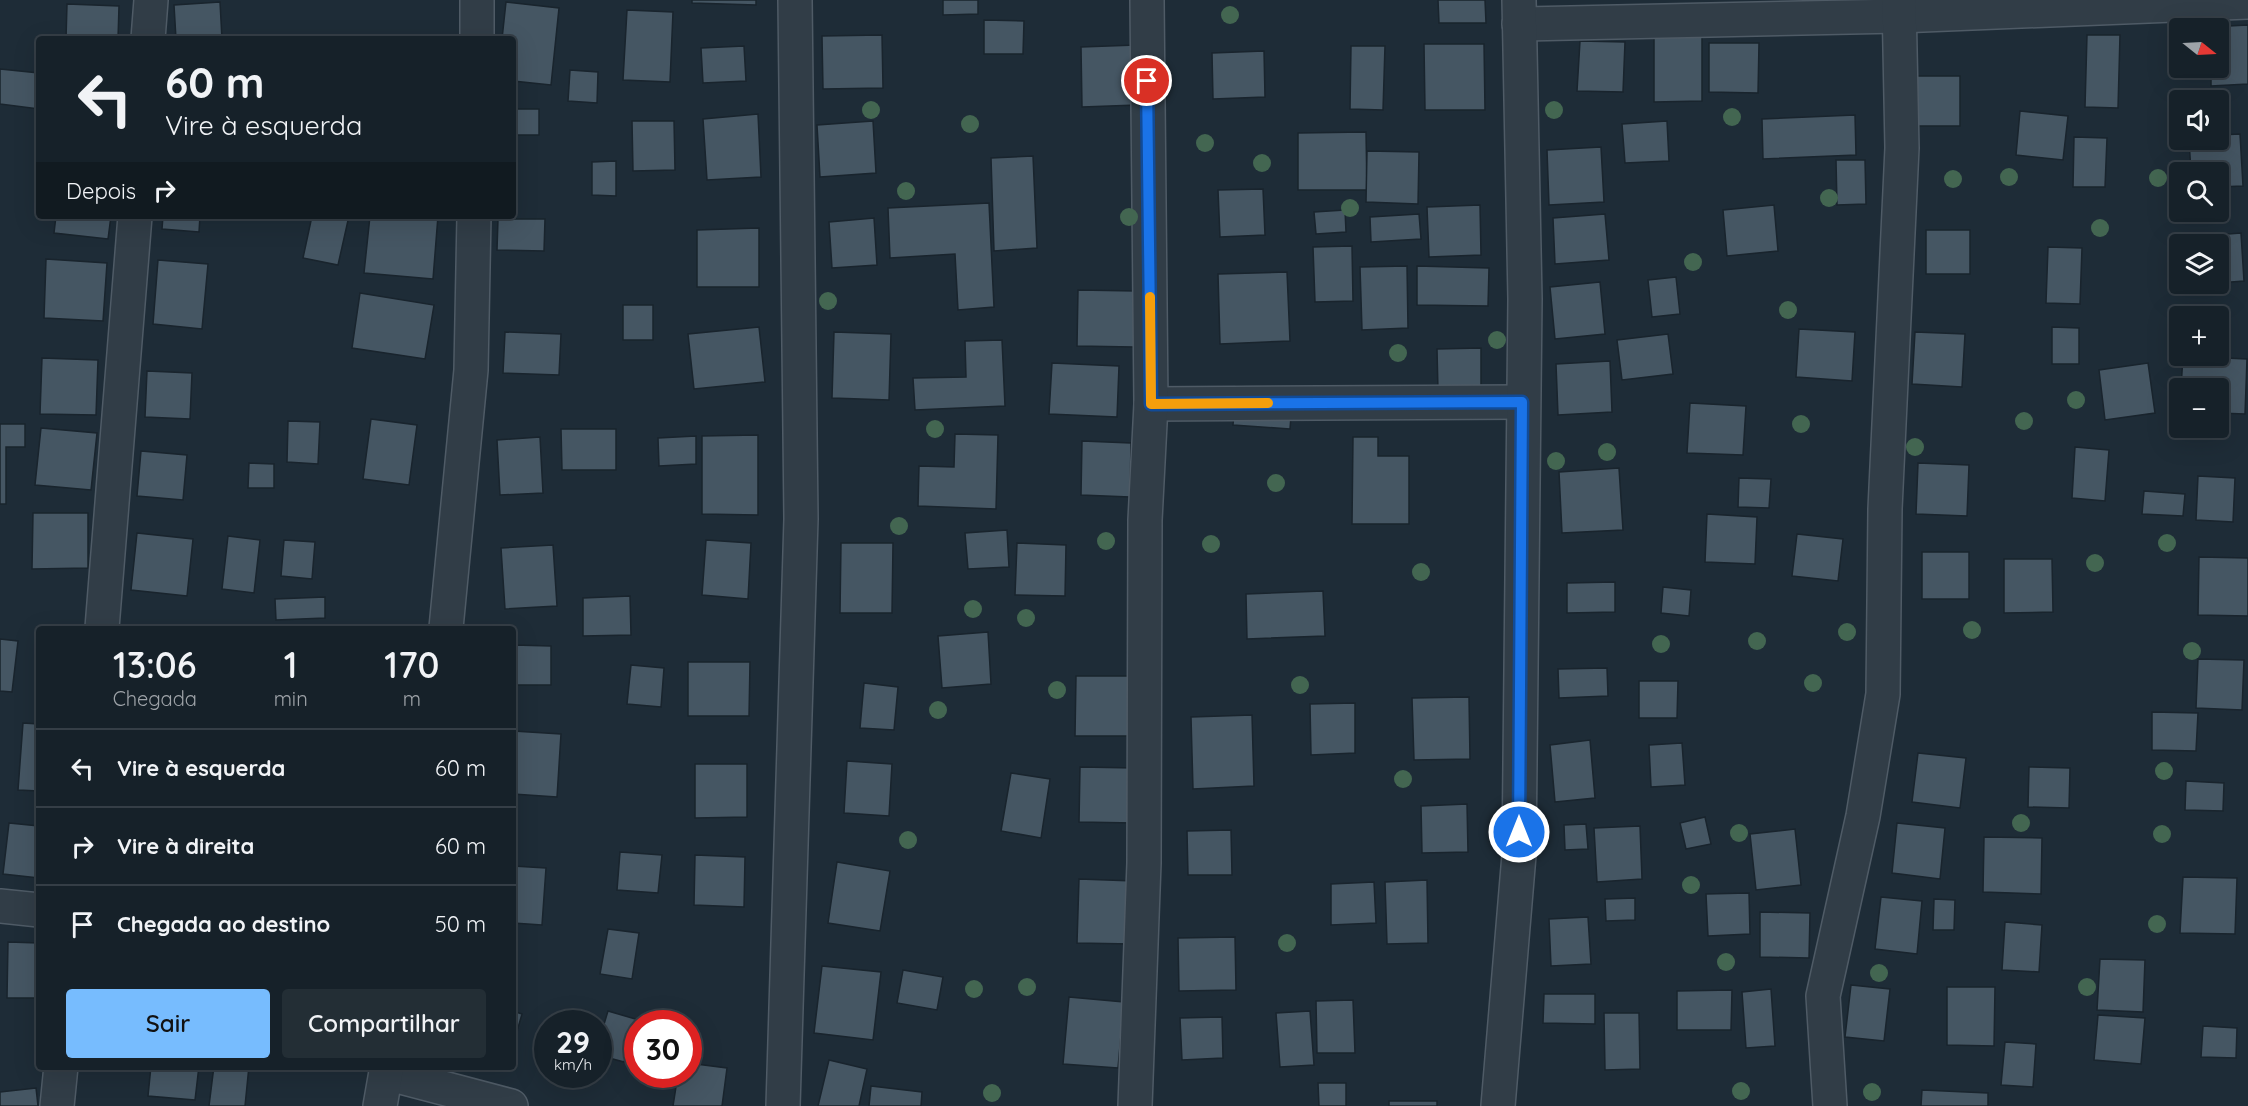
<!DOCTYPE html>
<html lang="pt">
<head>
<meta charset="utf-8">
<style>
	:root { --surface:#162129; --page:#232e35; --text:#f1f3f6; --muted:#9ea3a8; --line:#353e46; --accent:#77bcfe }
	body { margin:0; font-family:Quicksand,sans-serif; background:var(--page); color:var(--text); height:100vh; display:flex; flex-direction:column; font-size:22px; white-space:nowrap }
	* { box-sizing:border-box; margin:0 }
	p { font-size:20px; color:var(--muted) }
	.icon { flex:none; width:33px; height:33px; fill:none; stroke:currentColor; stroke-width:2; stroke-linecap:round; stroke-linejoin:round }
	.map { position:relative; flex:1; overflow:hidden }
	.details { position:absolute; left:36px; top:626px; width:480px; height:444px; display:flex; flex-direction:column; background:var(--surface); border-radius:6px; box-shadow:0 6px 24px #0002,0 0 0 2px var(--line) }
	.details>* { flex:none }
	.banner { position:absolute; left:36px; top:36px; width:480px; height:183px; border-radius:6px; box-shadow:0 6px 24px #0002,0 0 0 2px var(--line); background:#162129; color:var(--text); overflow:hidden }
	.needle { width:39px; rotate:108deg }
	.tools { position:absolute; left:2169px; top:18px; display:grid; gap:12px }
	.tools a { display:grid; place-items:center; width:60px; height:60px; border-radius:6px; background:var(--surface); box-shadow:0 6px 24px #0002,0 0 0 2px var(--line); font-size:30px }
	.speed { position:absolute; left:534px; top:1010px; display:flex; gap:12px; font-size:30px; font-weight:700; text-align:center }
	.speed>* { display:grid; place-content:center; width:78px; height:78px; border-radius:50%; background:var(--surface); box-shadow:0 6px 24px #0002,0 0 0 2px var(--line); line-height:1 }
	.speed small { font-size:15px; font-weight:400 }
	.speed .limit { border:9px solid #d22; background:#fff; color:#111 }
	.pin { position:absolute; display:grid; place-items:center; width:51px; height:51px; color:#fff; margin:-26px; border:3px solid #fff; border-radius:50%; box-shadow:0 2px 6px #0007 }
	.me { position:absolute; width:66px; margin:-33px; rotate:0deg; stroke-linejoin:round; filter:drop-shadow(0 0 4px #0008) }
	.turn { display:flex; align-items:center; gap:21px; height:126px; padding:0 30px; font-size:27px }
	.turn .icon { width:78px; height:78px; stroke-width:2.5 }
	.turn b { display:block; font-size:42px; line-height:51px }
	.then { display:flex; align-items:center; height:57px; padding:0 30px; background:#0003; gap:12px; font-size:22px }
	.eta { display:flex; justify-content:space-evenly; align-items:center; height:102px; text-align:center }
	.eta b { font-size:36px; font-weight:600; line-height:42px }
	.cta { display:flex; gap:12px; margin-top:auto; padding:12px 30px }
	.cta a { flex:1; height:69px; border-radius:6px; background:var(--accent); color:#111; font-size:24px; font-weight:600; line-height:69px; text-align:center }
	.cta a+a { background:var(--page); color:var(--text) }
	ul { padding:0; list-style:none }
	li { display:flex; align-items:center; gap:18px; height:78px; padding:0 30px; border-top:2px solid var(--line) }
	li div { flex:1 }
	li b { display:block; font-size:22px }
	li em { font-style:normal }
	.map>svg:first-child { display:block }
	.building { fill:#455663; stroke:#19242d; stroke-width:1.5 }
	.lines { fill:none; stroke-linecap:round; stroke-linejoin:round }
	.minor-casing { stroke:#4f5b66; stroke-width:36 }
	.minor { stroke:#313d47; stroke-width:33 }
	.tree { fill:#436651 }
	.route-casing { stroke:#114b97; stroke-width:15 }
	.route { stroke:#1a73e8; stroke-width:10 }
	.slow { stroke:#f59e0b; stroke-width:10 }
</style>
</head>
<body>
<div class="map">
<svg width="2248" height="1106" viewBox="0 0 2248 1106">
	<rect width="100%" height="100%" fill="#1e2c37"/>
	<g class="building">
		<path d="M692 0H756V5L692 3Z"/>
		<path d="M943 0H978V14L943 15Z"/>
		<path d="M1438 0H1485L1486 23H1439Z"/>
		<path d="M220 2 222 39H176L174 5Z"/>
		<path d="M506 2 559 8 551 85 513 81V39H502Z"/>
		<path d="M67 4 119 6 118 39H66Z"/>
		<path d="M627 10 673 12 670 82 623 80Z"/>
		<path d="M984 20 1024 21 1023 54H984Z"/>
		<path d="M2248 25V84L2211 86V68H2218V28L2209 27Z"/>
		<path d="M1702 30V101L1654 102V31Z"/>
		<path d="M882 35 883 88 823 89 822 36Z"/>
		<path d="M2087 35H2120L2118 108 2085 107Z"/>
		<path d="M1580 41 1625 42 1623 92 1577 91Z"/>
		<path d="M1709 43H1759L1758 93 1709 92Z"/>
		<path d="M1424 44H1484L1485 110H1425Z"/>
		<path d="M1136 45 1137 105 1082 107 1081 47Z"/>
		<path d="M744 46 746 81 703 83 701 48Z"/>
		<path d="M1351 46H1385L1383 110 1350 109Z"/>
		<path d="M1264 51 1265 97 1213 99 1212 53Z"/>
		<path d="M0 69 39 73V109L0 104Z"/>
		<path d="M570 70 598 72 597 103 568 101Z"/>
		<path d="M1914 76H1960V126H1913Z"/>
		<rect x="513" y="109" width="26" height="26"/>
		<path d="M2020 111 2068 116 2063 160 2016 155Z"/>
		<path d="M758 114 761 177 707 180 703 119Z"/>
		<path d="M1855 115 1856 155 1763 159 1762 119Z"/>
		<path d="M632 121H674L675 170 633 171Z"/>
		<path d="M873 121 876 173 820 177 817 125Z"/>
		<path d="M1667 121 1669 161 1625 163 1622 124Z"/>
		<path d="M1366 132 1367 190H1298V133Z"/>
		<path d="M2240 134 2243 186 2218 187V172H2191L2189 140H2218V135Z"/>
		<path d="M2074 137 2107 138 2105 187H2073Z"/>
		<path d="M1601 147 1604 202 1549 205 1547 150Z"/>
		<path d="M1367 151 1419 152 1418 204 1366 202Z"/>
		<path d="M1033 156 1037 248 994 251 991 158Z"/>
		<path d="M1836 160H1865L1866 204 1837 205Z"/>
		<path d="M616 161V196L592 195V162Z"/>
		<path d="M1263 189 1265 235 1220 237 1218 190Z"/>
		<path d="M989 203 994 307 958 310 955 254 890 258 888 208Z"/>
		<path d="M1480 205 1481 255 1429 257 1427 207Z"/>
		<path d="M1774 205 1778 251 1727 256 1723 210Z"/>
		<path d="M1345 210 1346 232 1316 234 1314 212Z"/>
		<path d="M1419 214 1421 239 1371 242 1370 217Z"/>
		<path d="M1605 214 1609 260 1555 264 1553 218Z"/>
		<path d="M56 216H111L108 239 54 233Z"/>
		<path d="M163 216H200L199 232 162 229Z"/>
		<path d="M312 216H349L338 265 303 258Z"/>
		<path d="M370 216H438L433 279 364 273Z"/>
		<path d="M874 218 877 265 832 268 829 222Z"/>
		<path d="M498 219H545L544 251 497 250Z"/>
		<path d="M759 228V287H697V230Z"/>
		<rect x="1926" y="230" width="44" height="44"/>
		<path d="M2241 233 2244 281 2218 283V244H2189V237Z"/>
		<path d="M1352 246 1353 301 1315 302 1313 247Z"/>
		<path d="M2048 247 2082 248 2080 304 2046 303Z"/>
		<path d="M46 259 107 263 103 321 44 318Z"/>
		<path d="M158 260 208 264 202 329 153 324Z"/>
		<path d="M1407 266 1408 328 1362 330 1360 267Z"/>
		<path d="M1417 266 1489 268 1488 306 1417 305Z"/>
		<path d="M1287 272 1290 341 1220 344 1218 274Z"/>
		<path d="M1676 277 1680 314 1652 317 1648 280Z"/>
		<path d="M1600 282 1605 334 1555 339 1550 287Z"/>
		<path d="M1078 290 1136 291 1134 347 1077 346Z"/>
		<path d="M360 293 434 305 425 359 352 348Z"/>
		<rect x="623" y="305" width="30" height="35"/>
		<path d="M759 327 765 382 694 389 688 334Z"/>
		<path d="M2052 327 2079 328V364H2052Z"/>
		<path d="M1799 329 1855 332 1852 381 1796 377Z"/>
		<path d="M505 332 561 334 559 375 503 373Z"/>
		<path d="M834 332 891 334 889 400 832 398Z"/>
		<path d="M1915 332 1965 334 1962 387 1912 384Z"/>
		<path d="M1668 334 1673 374 1622 380 1617 340Z"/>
		<path d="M1002 340 1005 406 915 410 913 378 966 377 965 341Z"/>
		<path d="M1481 348V390L1438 391 1437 349Z"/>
		<path d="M2183 356 2247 359 2245 414 2218 413V388H2181Z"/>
		<path d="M42 358 98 360 96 415 40 414Z"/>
		<path d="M1610 361 1612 412 1558 415 1556 364Z"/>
		<path d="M1052 363 1119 366 1117 417 1049 414Z"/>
		<path d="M2148 363 2155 413 2105 420 2099 370Z"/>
		<path d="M147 371 192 373 190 419 145 417Z"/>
		<path d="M1236 386 1293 390 1290 429 1233 425Z"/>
		<path d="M1690 403 1746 406 1743 455 1687 453Z"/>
		<path d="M371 419 417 425 409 485 363 479Z"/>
		<path d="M288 421 320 422 318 464 287 462Z"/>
		<path d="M0 424H25V447H6V504H0Z"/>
		<path d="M41 428 97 433 91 490 35 485Z"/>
		<path d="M561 429H616V470H562Z"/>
		<path d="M955 434 998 435 996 509 918 506 919 466 954 467Z"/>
		<path d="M758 435V515L702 514V436Z"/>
		<path d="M696 436V464L659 466 658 438Z"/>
		<path d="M540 437 543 493 500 495 497 440Z"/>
		<path d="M1353 437H1378V456H1409V524H1352Z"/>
		<path d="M1082 441 1131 443 1130 497 1081 495Z"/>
		<path d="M2075 447 2109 450 2105 501 2072 498Z"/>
		<path d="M141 451 187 455 183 500 137 496Z"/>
		<path d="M249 463 274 464V488H248Z"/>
		<path d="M1918 463 1969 465 1967 516 1916 514Z"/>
		<path d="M1619 468 1623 530 1562 533 1559 472Z"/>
		<path d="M2198 476 2235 478 2233 522 2196 520Z"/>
		<path d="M1739 478 1771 479 1769 508 1738 507Z"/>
		<path d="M2144 491 2185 494 2183 516 2142 514Z"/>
		<path d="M33 513H88V568L32 569Z"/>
		<path d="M1707 514 1757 517 1755 564 1705 562Z"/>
		<path d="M1007 530 1009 567 968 569 965 533Z"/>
		<path d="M137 533 193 539 187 596 131 590Z"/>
		<path d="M1797 534 1843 539 1838 581 1792 576Z"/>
		<path d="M228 536 260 540 254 593 222 589Z"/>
		<path d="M284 540 315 542 312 579 281 576Z"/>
		<path d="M706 540 751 543 748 599 702 595Z"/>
		<path d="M841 543H893L892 613H840Z"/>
		<path d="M1017 543 1066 545 1065 596 1015 595Z"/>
		<path d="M553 545 557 606 505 609 501 548Z"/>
		<rect x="1922" y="552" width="47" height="47"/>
		<path d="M2199 557 2248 558V616L2198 615Z"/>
		<path d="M2004 559H2052L2053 612 2004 613Z"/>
		<path d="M1615 582V612L1567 613V583Z"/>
		<path d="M1663 587 1691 590 1689 616 1661 613Z"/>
		<path d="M1323 591 1325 636 1247 639 1246 594Z"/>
		<path d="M630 596 631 635 583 636V598Z"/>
		<path d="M325 597V618L276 620 275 599Z"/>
		<path d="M988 632 991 684 942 688 938 636Z"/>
		<path d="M0 639 18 641 12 692 0 691Z"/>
		<path d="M513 645 551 646V685H513Z"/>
		<path d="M2198 659 2244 660 2242 710 2196 708Z"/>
		<path d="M688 662H750L749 716H688Z"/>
		<path d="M631 665 664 668 661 707 627 704Z"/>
		<path d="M1607 668 1608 696 1559 698 1558 669Z"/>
		<path d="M1076 676H1137L1135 736H1075Z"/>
		<path d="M1639 681H1678L1677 718H1639Z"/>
		<path d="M864 683 898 687 894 730 860 728Z"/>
		<path d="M1469 697 1470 759 1414 760 1412 698Z"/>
		<path d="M1355 703V753L1311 755 1310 704Z"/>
		<path d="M2152 712 2198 713 2196 751 2152 750Z"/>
		<path d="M1252 715 1254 786 1193 789 1191 717Z"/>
		<path d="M23 723 39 724V791L18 790Z"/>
		<path d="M513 731 561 734 557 797 513 794Z"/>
		<path d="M1590 740 1595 798 1555 802 1550 745Z"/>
		<path d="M1682 743 1685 785 1651 787 1649 745Z"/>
		<path d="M1918 753 1966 758 1960 808 1912 802Z"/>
		<path d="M847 761 892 764 889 816 844 813Z"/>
		<path d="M695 764H747V817L695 818Z"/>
		<path d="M1080 767 1135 768 1134 823 1079 822Z"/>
		<path d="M2029 767 2070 768 2069 808 2028 807Z"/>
		<path d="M1011 773 1050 779 1041 838 1001 831Z"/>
		<path d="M2186 781 2224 783 2223 811 2185 810Z"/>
		<path d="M1467 804 1468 852 1422 853 1421 806Z"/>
		<path d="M1705 817 1711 844 1686 849 1680 823Z"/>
		<path d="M9 823 39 826V878L3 874Z"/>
		<path d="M1897 823 1945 828 1940 879 1892 873Z"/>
		<path d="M1586 824 1588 849 1565 850 1564 825Z"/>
		<path d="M1640 826 1642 879 1597 882 1594 828Z"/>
		<path d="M1795 829 1801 885 1756 890 1750 834Z"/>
		<path d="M1231 830 1232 875H1188L1187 831Z"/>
		<path d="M1984 837 2042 838 2041 894 1983 892Z"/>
		<path d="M620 852 662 855 658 893 617 890Z"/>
		<path d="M695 855 745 857 744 907 694 905Z"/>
		<path d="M837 862 890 871 880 931 828 923Z"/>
		<path d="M513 866 546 868 542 925 513 923Z"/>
		<path d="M2183 877 2237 878 2235 934 2180 933Z"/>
		<path d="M1079 879 1134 881 1132 944 1077 943Z"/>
		<path d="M1427 880 1428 943 1387 944 1385 882Z"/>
		<path d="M1374 882 1376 923 1331 925V884Z"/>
		<path d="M1749 893 1750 934 1708 936 1706 894Z"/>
		<path d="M1881 897 1922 901 1917 954 1875 949Z"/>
		<path d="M1635 898V920L1606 921 1605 899Z"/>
		<path d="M1934 899 1955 900 1954 930H1933Z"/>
		<path d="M1760 912 1810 913 1809 958 1760 957Z"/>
		<path d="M1588 917 1591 964 1551 966 1549 919Z"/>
		<path d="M2005 922 2042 925 2039 972 2002 970Z"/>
		<path d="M608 929 639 933 632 979 600 974Z"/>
		<path d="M1235 937 1236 990 1179 991 1178 938Z"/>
		<path d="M8 942 39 943V998H7Z"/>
		<path d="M2100 959 2145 960 2143 1012 2097 1010Z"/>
		<path d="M822 966 881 972 873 1040 814 1033Z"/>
		<path d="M903 970 943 977 937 1010 897 1003Z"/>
		<path d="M1851 985 1890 989 1884 1041 1845 1037Z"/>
		<path d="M1947 987H1995L1994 1046 1947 1045Z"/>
		<path d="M1771 989 1775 1046 1746 1048 1742 992Z"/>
		<path d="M1732 990 1731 1030H1677V991Z"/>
		<path d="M1544 994H1595V1024L1543 1023Z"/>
		<path d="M1069 997 1124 1002 1118 1068 1063 1064Z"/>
		<path d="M1353 1000 1355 1053H1317L1316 1001Z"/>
		<path d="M513 1011 522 1014 513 1045Z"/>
		<path d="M608 1011 649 1023H638V1053L628 1051 624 1062 598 1055V1044Z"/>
		<path d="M1310 1011 1314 1065 1280 1067 1276 1013Z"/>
		<path d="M1604 1013H1639L1640 1069 1605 1070Z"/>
		<path d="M2098 1015 2145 1018 2141 1064 2094 1060Z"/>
		<path d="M1222 1017 1223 1058 1182 1060 1180 1018Z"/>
		<path d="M2203 1026 2237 1028 2236 1058 2201 1057Z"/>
		<path d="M2005 1042 2036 1044 2033 1087 2001 1085Z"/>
		<path d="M829 1060 867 1069 859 1106H818Z"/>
		<path d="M688 1063 727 1068 722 1106H673L678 1074H688Z"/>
		<path d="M151 1066H199L195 1100 148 1096Z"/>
		<path d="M214 1066H249L245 1106H209Z"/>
		<path d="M1318 1083H1346V1106H1319Z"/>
		<path d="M871 1086 922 1092 921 1106H869Z"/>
		<path d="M36 1088 38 1106H0V1092Z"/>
		<path d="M1922 1090 1988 1093V1106H1921Z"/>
		<rect x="1389" y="1101" width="48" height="5"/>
	</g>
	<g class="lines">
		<defs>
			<g id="minor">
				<path d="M1519 24 1899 16 2248 2"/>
				<path d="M148 39 151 0"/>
				<path d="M477 39V0"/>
				<path d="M1151 404 1522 402"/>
				<path d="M102 628 135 216"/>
				<path d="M446 628 471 370 474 216"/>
				<path d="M0 906 39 910"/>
				<path d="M386 1073 511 1106"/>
				<path d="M57 1106 61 1066"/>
				<path d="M380 1106 387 1066"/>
				<path d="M783 1106 801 519 795 0"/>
				<path d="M1135 1106 1144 863 1145 520 1151 404 1147 0"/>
				<path d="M1498 1106 1519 855 1525 299 1519 0"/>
				<path d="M1830 1106 1823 996 1863 816 1883 694 1885 509 1902 148 1899 0"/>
			</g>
		</defs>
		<use href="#minor" class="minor-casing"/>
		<use href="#minor" class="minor"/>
	</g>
	<g class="tree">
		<circle cx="1230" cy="15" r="9"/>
		<circle cx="871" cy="110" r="9"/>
		<circle cx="1554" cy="110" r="9"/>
		<circle cx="1732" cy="117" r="9"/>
		<circle cx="970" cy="124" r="9"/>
		<circle cx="1205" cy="143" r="9"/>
		<circle cx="1262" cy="163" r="9"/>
		<circle cx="2009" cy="177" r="9"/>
		<circle cx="2158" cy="178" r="9"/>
		<circle cx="1953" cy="179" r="9"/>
		<circle cx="906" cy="191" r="9"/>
		<circle cx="1829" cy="198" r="9"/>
		<circle cx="1350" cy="208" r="9"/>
		<circle cx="1129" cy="217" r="9"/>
		<circle cx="2100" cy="228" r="9"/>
		<circle cx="1693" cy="262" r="9"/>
		<circle cx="828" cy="301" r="9"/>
		<circle cx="1788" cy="310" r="9"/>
		<circle cx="1497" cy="340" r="9"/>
		<circle cx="1398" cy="353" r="9"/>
		<circle cx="2076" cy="400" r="9"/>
		<circle cx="2024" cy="421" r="9"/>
		<circle cx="1801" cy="424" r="9"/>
		<circle cx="935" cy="429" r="9"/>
		<circle cx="1915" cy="447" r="9"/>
		<circle cx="1607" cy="452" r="9"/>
		<circle cx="1556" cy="461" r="9"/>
		<circle cx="1276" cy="483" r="9"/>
		<circle cx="899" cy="526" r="9"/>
		<circle cx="1106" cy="541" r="9"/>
		<circle cx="2167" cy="543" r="9"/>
		<circle cx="1211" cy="544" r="9"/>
		<circle cx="2095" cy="563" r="9"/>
		<circle cx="1421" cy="572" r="9"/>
		<circle cx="973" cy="609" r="9"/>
		<circle cx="1026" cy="618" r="9"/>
		<circle cx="1972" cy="630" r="9"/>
		<circle cx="1847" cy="632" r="9"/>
		<circle cx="1757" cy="641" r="9"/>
		<circle cx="1661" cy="644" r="9"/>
		<circle cx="2192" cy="651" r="9"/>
		<circle cx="1813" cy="683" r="9"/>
		<circle cx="1300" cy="685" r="9"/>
		<circle cx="1057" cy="690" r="9"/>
		<circle cx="938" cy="710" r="9"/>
		<circle cx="2164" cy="771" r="9"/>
		<circle cx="1403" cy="779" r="9"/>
		<circle cx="2021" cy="823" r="9"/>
		<circle cx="1739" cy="833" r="9"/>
		<circle cx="2162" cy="834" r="9"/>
		<circle cx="908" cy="840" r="9"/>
		<circle cx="1691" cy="885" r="9"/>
		<circle cx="2157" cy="924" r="9"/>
		<circle cx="1287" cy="943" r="9"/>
		<circle cx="1726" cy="962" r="9"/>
		<circle cx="1879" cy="973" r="9"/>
		<circle cx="1027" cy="987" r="9"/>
		<circle cx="2087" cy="987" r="9"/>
		<circle cx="974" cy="989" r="9"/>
		<circle cx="1741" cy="1091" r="9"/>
		<circle cx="1872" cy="1092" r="9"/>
		<circle cx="992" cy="1093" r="9"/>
	</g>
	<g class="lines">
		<defs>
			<path id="route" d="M1147 81 1151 404 1522 402 1519 832"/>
		</defs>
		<use href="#route" class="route-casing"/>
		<use href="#route" class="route"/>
		<path class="slow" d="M1150 297 1151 404 1268 403"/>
	</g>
</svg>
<div class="tools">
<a><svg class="needle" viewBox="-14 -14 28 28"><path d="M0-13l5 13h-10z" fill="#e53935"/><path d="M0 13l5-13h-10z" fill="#9ea3a8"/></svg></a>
<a><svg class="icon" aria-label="sound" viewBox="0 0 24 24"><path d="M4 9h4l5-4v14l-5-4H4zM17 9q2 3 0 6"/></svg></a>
<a><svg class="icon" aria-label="search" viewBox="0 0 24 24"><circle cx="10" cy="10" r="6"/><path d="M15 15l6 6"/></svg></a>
<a><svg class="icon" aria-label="layers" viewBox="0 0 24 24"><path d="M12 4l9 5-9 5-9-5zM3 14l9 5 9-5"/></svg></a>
<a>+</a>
<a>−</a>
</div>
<div class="speed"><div>29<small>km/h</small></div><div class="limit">30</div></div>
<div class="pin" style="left:1147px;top:81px;background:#d93025"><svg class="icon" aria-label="arrive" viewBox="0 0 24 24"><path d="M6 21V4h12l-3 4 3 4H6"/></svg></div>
<svg class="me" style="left:1519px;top:832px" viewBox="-20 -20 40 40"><circle r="17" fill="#1a73e8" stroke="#fff" stroke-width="3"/><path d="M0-11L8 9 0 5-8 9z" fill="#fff"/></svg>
<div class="banner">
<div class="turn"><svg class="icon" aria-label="left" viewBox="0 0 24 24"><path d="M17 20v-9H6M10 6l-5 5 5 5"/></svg><div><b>60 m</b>Vire à esquerda</div></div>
<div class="then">Depois<svg class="icon" aria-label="right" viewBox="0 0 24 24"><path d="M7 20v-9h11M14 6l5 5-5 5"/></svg></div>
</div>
<section class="details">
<div class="eta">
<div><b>13:06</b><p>Chegada</p></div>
<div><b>1</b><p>min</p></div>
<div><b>170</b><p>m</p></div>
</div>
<ul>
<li><svg class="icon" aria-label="left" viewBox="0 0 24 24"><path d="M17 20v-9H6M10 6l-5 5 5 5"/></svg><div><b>Vire à esquerda</b></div><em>60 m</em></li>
<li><svg class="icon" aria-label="right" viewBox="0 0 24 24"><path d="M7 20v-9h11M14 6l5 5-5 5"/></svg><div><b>Vire à direita</b></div><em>60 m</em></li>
<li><svg class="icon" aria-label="arrive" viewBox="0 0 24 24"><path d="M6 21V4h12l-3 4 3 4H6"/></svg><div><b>Chegada ao destino</b></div><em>50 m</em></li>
</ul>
<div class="cta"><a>Sair</a><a>Compartilhar</a></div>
</section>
</div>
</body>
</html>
